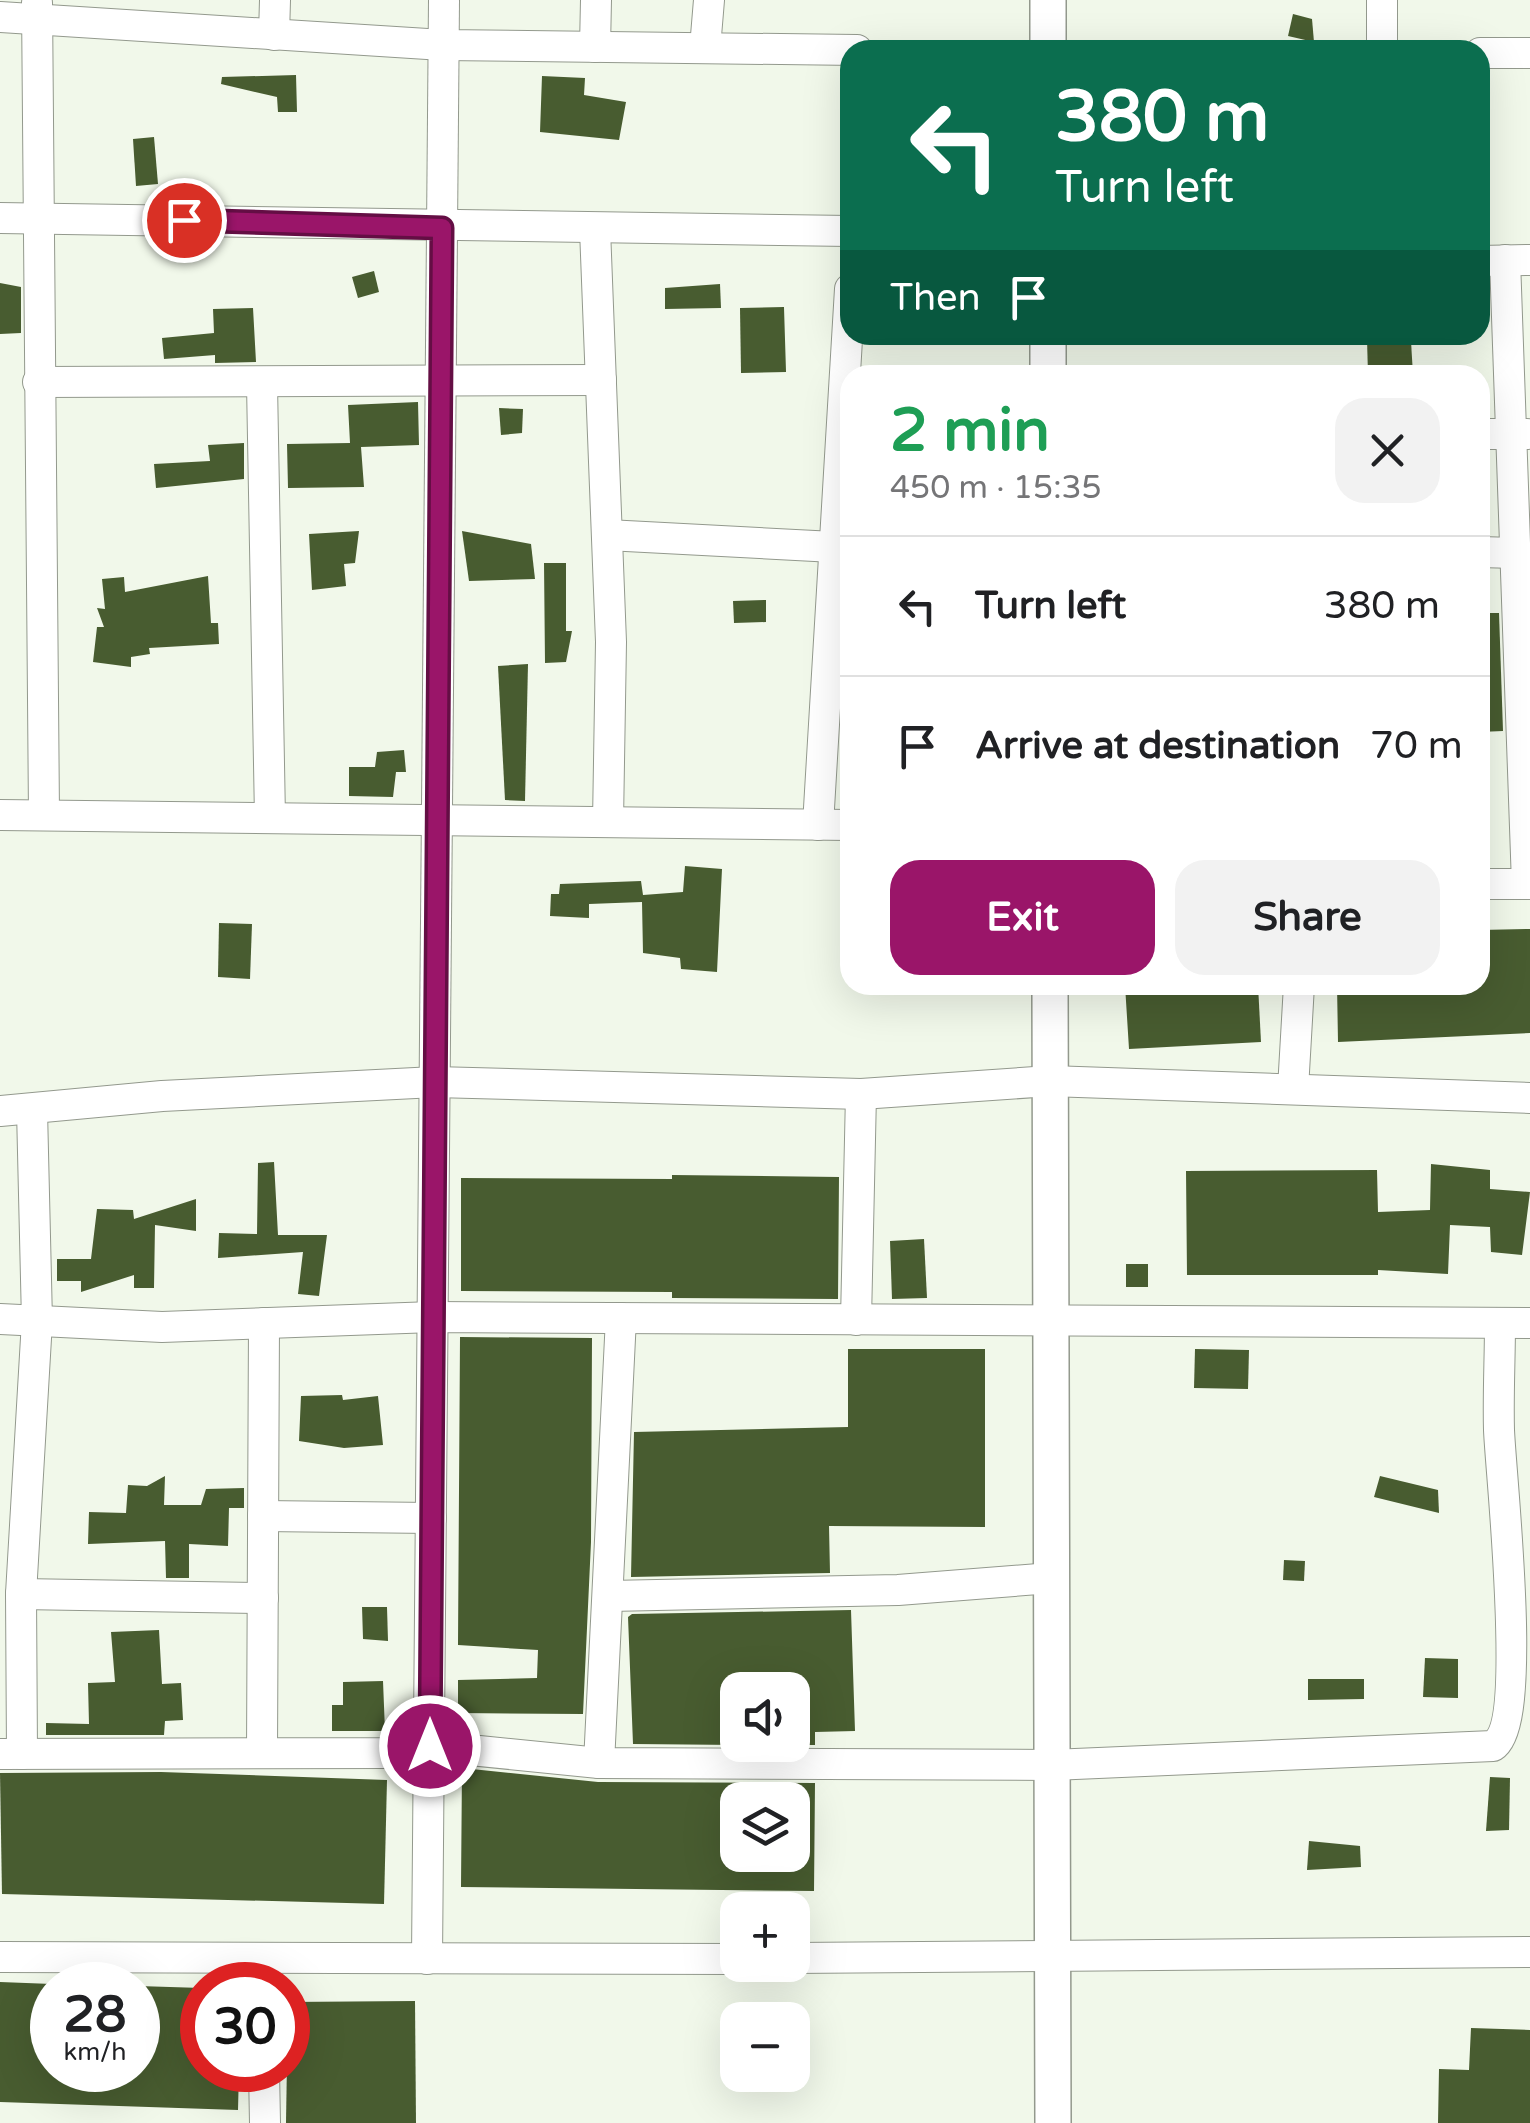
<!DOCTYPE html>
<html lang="en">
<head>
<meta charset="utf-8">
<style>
	:root { --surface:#fff; --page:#f2f2f2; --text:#202124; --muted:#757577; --line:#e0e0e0; --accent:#9a1569 }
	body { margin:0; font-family:"Varela Round",sans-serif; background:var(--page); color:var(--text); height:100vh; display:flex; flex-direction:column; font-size:38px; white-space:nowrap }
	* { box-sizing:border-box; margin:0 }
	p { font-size:32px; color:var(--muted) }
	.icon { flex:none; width:55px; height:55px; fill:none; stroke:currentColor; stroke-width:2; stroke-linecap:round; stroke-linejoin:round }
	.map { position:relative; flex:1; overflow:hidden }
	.details { position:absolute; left:840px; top:365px; width:650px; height:630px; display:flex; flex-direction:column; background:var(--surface); border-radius:30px; box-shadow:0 10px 40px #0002 }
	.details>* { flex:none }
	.top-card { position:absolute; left:840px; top:40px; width:650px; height:305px; border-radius:30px; box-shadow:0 10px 40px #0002; background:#0b6e4f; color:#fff; overflow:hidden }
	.buttons { position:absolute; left:720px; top:1672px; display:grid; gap:20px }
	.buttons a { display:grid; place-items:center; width:90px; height:90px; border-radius:20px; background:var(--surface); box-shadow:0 10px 40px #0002; font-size:50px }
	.speed { position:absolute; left:30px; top:1962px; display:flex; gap:20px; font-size:50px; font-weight:700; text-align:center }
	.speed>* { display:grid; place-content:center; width:130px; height:130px; border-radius:50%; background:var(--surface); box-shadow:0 10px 40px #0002; line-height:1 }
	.speed small { font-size:25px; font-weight:400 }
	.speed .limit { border:15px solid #d22; background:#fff; color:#111 }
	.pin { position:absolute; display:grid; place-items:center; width:85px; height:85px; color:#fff; margin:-42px; border:5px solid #fff; border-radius:50%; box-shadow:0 2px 10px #0007 }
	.me { position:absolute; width:110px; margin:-55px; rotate:0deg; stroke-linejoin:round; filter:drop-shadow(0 0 8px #0008) }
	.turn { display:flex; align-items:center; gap:35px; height:210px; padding:0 50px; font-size:45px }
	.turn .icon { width:130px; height:130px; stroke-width:2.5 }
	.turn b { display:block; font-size:70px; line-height:85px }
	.then { display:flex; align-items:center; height:95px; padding:0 50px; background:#0003; gap:20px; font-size:38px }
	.round { display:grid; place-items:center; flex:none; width:105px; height:105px; border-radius:30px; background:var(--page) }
	.headline { display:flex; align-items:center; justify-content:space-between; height:170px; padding:0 50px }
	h1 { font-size:60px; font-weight:800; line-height:75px; color:#1e9e55 }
	.cta { display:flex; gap:20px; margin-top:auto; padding:20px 50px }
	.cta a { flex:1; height:115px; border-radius:30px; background:var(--accent); color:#fff; font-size:40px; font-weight:800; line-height:115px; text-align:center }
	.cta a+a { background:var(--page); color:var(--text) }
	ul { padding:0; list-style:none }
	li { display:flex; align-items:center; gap:30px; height:140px; padding:0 50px; border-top:2px solid var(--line) }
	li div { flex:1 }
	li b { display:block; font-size:38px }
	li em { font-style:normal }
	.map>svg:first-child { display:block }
	.building { fill:#485c30; fill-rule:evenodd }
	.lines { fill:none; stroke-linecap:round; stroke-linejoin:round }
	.minor-casing { stroke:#93998d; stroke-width:32 }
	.tertiary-casing { stroke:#93998d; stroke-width:38 }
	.minor { stroke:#fff; stroke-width:30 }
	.tertiary { stroke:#fff; stroke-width:35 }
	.route-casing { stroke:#640e44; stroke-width:25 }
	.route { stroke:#9a1569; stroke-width:18 }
</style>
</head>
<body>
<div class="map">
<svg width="1530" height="2123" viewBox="0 0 1530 2123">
	<rect width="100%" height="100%" fill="#f1f8ea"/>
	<g class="building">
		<path d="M1293 14 1312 19 1314 42 1288 36Z"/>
		<path d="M296 75 297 112H278L277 97 221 84 222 77Z"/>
		<path d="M542 76 585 78 584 95 626 102 619 140 540 132Z"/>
		<path d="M154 137 158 184 136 186 133 139Z"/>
		<path d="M374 271 379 292 358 298 352 277Z"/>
		<path d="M0 283 21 287V333L0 334Z"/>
		<path d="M720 284 721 308 665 309V288Z"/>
		<path d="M784 307 786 372 741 373 740 308Z"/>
		<path d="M253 308 256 362 215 363V355L164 359 162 338 214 333 213 309Z"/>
		<path d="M1367 339 1411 341 1413 375H1368Z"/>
		<path d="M418 402 419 445 361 447 364 487 288 488 287 444 350 443 348 405Z"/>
		<path d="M499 408 523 409 522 433 501 435Z"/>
		<path d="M244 443V479L156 488 154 464 210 461 208 445Z"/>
		<path d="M359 531 355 563 344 564 346 586 312 590 309 534Z"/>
		<path d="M462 531 531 544 535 579 469 581Z"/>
		<path d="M544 563H566V631H572L566 662 545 663Z"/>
		<path d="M208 576 211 623H218L219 644 149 648 150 654 131 657V667L93 662 97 627H104L97 608 105 609 102 579 124 577 125 592Z"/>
		<path d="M766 600V622L734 623 733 601Z"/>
		<path d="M1480 613H1499L1503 731 1480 732Z"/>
		<path d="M528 664 525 801 505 800 498 666Z"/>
		<path d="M404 750 406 772H396L393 797 349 796V767H375L377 752Z"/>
		<path d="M685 866 722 869 717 972 681 969 680 958 643 953 642 902 589 904V918L550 916 551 894H559L560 884 641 881 643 895 683 892Z"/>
		<path d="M219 923 252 924 250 979 218 977Z"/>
		<path d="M1530 929V1033L1338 1042 1337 985H1480V930Z"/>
		<path d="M1125 985H1258L1261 1042 1129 1049Z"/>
		<path d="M274 1162 278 1235H327L319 1296 298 1294 303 1252 218 1258 219 1233 257 1234 258 1163Z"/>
		<path d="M1431 1164 1490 1170V1189L1530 1192 1522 1255 1491 1252 1490 1227 1450 1225 1448 1274 1378 1270V1275H1187L1186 1171 1377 1170 1378 1212 1430 1210Z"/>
		<path d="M672 1175 839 1177 838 1299 672 1298V1292L461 1291V1178L672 1179Z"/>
		<path d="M196 1199V1231L155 1225 154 1288H134V1275L81 1292V1281H57V1259H91L97 1209 133 1210 134 1219Z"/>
		<path d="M924 1239 927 1298 892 1299 890 1241Z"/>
		<rect x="1126" y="1264" width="22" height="23"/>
		<path d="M460 1337 592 1338 591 1542 583 1714 458 1713V1680L537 1678 538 1650 458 1645Z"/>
		<path d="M848 1349H985V1527L829 1526 830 1573 631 1577 634 1432 848 1427Z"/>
		<path d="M1195 1349 1249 1350 1248 1389 1194 1388Z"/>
		<path d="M342 1395 343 1400 378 1396 383 1445 344 1448 299 1441 301 1396Z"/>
		<path d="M165 1476 164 1505H201L206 1489 244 1488V1508H229L228 1546 189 1544V1578H166L165 1541 88 1544 89 1512 126 1513 128 1485 147 1486Z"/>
		<path d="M1380 1476 1438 1490 1439 1513 1374 1497Z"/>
		<path d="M1284 1560 1305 1561 1304 1581 1283 1580Z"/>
		<path d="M362 1607H387L388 1641 363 1639Z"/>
		<path d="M851 1610 855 1731 815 1732V1745H792V1690H738V1745L633 1744 628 1617 632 1614Z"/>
		<path d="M159 1630 162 1684 181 1683 183 1720 165 1721 164 1735H46V1723L89 1724 88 1683 115 1682 111 1632Z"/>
		<path d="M1425 1658 1458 1659V1698L1423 1697Z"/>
		<path d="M1308 1679H1364V1699L1308 1700Z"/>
		<path d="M383 1681 385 1731H332V1705H343V1682Z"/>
		<path d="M462 1768 598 1782 815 1783 814 1891 461 1887ZM738 1800H792V1855H738Z"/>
		<path d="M161 1772 387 1780 384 1904 2 1894 0 1773Z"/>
		<path d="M1490 1777 1510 1778 1509 1830 1486 1831Z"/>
		<path d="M1309 1841 1360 1846 1361 1867 1307 1870Z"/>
		<path d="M0 1982 52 1984V2070H138V1986L202 1988V2070H239L238 2110 0 2102Z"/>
		<path d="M415 2001 416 2123H286L288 2002Z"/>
		<path d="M1471 2028 1530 2030V2123H1438L1439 2069 1469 2070Z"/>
	</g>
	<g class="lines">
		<defs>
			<g id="minor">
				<path d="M37 3 44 815"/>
				<path d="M0 17 443 45 857 50"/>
				<path d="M274 35 275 0"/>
				<path d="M595 47 596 0"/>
				<path d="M705 48 709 0"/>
				<path d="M1382 50V0"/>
				<path d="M1480 53H1530"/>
				<path d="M0 218 850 231"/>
				<path d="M595 229 611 642 608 822"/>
				<path d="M1505 260 1527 884"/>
				<path d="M1480 261 1530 260"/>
				<path d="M38 382 601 380"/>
				<path d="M262 384 270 818"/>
				<path d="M1480 434H1527"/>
				<path d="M607 535 834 547"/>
				<path d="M1480 552 1515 553"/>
				<path d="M0 815 850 825"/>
				<path d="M818 825 850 289"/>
				<path d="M1480 884H1530"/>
				<path d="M1293 1089 1299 985"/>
				<path d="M0 1111 162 1096 435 1082 861 1094 1050 1081 1530 1098"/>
				<path d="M0 1319 162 1327 433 1317 1530 1323"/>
				<path d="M856 1320 861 1094"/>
				<path d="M263 1516 431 1518"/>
				<path d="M21 1594 263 1598"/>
				<path d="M609 1596 898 1590 1051 1578"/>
				<path d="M262 1753 264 1323"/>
				<path d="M0 1754 389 1753 430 1746 599 1763 1052 1765 1493 1746C1529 1724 1501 1479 1499 1430 1498 1394 1500 1358 1500 1323"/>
				<path d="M22 1754 21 1594 37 1321 32 1110"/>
				<path d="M599 1763 621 1318"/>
				<path d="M0 1957 738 1959"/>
				<path d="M792 1958 1530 1952"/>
				<path d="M427 1959 444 0"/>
				<path d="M264 2070 265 2123"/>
			</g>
			<g id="tertiary">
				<path d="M1048 0V50"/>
				<path d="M1048 335V375"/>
				<path d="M1050 985 1053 2123"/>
			</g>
		</defs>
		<use href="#minor" class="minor-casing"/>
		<use href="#tertiary" class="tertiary-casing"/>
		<use href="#minor" class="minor"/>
		<use href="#tertiary" class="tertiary"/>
	</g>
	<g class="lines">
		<defs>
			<path id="route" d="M184 220 442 228 430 1746"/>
		</defs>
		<use href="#route" class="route-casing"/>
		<use href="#route" class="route"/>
	</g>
</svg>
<div class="buttons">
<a><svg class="icon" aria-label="sound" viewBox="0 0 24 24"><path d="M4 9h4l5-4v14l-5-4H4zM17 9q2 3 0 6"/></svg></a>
<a><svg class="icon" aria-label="layers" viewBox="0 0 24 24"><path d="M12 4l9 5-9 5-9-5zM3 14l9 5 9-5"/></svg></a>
<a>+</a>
<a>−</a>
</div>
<div class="speed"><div>28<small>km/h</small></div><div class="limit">30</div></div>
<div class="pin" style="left:184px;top:220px;background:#d93025"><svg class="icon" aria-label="arrive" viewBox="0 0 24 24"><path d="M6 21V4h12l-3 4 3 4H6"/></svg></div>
<svg class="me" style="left:430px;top:1746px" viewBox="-20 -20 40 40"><circle r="17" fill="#9a1569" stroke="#fff" stroke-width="3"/><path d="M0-11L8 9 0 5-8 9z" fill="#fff"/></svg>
<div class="top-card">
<div class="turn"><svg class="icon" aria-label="left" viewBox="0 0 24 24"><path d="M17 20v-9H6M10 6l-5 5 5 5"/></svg><div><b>380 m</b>Turn left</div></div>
<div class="then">Then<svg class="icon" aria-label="arrive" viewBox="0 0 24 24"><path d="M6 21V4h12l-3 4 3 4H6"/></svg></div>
</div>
<section class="details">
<div class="headline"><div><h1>2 min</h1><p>450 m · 15:35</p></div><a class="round"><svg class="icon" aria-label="close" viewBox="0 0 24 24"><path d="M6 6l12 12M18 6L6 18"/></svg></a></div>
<ul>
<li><svg class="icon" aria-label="left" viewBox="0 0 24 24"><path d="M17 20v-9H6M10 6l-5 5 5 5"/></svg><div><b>Turn left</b></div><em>380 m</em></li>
<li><svg class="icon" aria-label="arrive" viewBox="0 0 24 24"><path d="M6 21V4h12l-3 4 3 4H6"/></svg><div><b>Arrive at destination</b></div><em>70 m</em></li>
</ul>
<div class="cta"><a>Exit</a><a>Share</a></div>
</section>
</div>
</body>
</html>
